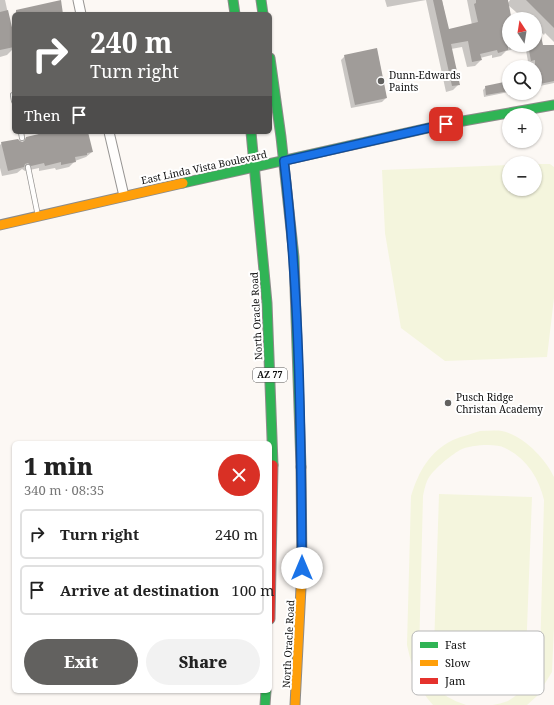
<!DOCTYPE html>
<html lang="en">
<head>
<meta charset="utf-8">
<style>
	:root { --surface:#fff; --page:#f2f2f2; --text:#222; --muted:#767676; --line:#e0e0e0; --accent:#62615f }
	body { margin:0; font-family:"Noto Serif",serif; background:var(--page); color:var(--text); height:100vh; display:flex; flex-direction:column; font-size:15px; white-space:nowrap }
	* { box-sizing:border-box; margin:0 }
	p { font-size:13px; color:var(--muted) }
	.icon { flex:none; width:22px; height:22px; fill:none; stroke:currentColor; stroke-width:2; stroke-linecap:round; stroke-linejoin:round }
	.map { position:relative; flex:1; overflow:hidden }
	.details { position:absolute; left:12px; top:441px; width:260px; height:252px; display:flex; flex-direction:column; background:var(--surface); border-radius:6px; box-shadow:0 1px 3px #0004 }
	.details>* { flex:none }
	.top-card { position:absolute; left:12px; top:12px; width:260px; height:122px; border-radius:6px; box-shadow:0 1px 3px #0004; background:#62615f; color:#fff; overflow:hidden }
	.needle { width:26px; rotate:348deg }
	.buttons { position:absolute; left:502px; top:12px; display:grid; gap:8px }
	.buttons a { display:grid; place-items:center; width:40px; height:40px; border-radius:50%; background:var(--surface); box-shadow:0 1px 3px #0004; font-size:20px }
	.pin { position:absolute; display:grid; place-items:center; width:34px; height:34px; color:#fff; margin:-17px; border-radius:8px; box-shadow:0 2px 6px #0006 }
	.me { position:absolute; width:44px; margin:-22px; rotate:0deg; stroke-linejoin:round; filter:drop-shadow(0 0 3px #0008) }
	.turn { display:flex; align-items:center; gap:14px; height:84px; padding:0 12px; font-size:18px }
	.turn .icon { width:52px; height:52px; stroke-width:2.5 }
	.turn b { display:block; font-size:28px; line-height:34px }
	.then { display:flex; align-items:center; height:38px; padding:0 12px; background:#0003; gap:8px; font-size:15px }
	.round { display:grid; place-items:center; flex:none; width:42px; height:42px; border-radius:21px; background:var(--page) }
	.summary { display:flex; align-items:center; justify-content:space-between; height:68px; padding:0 12px }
	h1 { font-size:24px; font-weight:800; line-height:30px }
	.button { display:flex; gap:8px; margin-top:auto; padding:8px 12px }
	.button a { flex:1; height:46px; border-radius:24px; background:var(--accent); color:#fff; font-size:16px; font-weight:800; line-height:46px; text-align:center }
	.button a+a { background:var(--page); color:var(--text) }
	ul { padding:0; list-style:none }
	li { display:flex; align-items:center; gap:12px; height:50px; margin:0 8px 6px; padding:0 4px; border:2px solid var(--line); border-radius:6px }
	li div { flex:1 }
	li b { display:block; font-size:15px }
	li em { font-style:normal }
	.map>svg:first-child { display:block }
	.pitch { fill:#f4f5dd }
	.shadow { fill:#0003 }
	.building { fill:#a09c99 }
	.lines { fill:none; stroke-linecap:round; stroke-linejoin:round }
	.lane-casing { stroke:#969492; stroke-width:6 }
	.street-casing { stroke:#969492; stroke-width:11 }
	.fast-casing { stroke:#8c8b89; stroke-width:11 }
	.slow-casing { stroke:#8c8b89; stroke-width:11 }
	.jam-casing { stroke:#8c8b89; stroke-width:11 }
	.lane { stroke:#fffefd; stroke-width:4.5 }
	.street { stroke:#fffefd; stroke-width:9 }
	.fast { stroke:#30b455; stroke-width:9 }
	.slow { stroke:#ff9f0a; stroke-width:9 }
	.jam { stroke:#e5322d; stroke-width:9 }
	.route-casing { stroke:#114b97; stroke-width:10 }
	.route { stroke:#1a73e8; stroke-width:7 }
	.poi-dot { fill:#62615f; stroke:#fff; stroke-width:1.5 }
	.labels { text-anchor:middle; stroke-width:4; stroke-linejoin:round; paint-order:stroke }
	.shield { fill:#fff; stroke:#575757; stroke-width:1 }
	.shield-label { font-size:9px; font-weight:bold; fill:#0f0f0f }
	.poi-label { font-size:10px; fill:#0f0f0f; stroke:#fff; text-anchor:start }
	.street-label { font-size:10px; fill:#0f0f0f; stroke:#fff }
	.key { fill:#fff; stroke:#b7b7b7; stroke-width:1 }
	.key-label { font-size:11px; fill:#0f0f0f }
</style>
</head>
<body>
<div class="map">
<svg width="554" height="705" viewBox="0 0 554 705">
	<rect width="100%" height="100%" fill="#fcf8f4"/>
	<g class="pitch">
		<path d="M535 164H550L554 167V298L547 357 445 361 401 328 385 233 382 170 509 165V189H535Z"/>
		<path d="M480 431C487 431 495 430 502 431 523 435 546 459 554 477V628L552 672 537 696 527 705H493C497 704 503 703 508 701 524 692 533 675 540 659L544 500C539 478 526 458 505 448 495 443 471 445 460 450 450 456 432 470 427 481 425 486 424 491 423 496L419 654C429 683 437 695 466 705H433C417 688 412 667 407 645L411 496C419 471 429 452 453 440 462 436 472 434 480 431Z"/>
		<path d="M439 494 532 497 525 681 433 678Z"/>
	</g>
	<g class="shadow">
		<path d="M0 0H5L14 41V48L7 55 0 57Z"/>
		<path d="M385 0H442L448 30 472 25 467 0H507L508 3 510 0H554V42L545 33 544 35 535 26V19H524L508 5 511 19H509V45H516L511 50 506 51 501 56 492 58V55L480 58 481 60 475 66 467 67 462 47 451 49 459 84 453 90 446 92 426 0 387 7Z"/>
		<path d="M535 36 543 50 554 47V83L535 87V67H529L525 45H535Z"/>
		<path d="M345 56 386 98 382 102 351 108 341 60Z"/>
		<path d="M509 82V92L484 97 483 90 486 87Z"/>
		<path d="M42 132H87L92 152 86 157 75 161 69 167 56 170 55 168 39 171V168L25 171 22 169 17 173 2 176 0 168V145L2 143 22 142 26 138 36 136Z"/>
	</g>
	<g class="building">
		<path d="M61 0 63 14H16V10Z"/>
		<path d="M433 0H442L449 29 478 22 474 4 476 3V0H508L511 16H509L508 50 498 53 497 50 480 54 482 60 472 62 468 41 451 44 460 85 452 86Z"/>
		<path d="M526 0H554V28Z"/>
		<path d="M8 10 14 36V47L0 50V12Z"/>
		<path d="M535 27H539L543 45H554V81L535 85V60L531 61 528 45H535Z"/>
		<path d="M377 48 387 98 355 105 344 55Z"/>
		<path d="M509 81V91L486 95 485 86Z"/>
		<path d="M38 132H88L93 152 87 153V155L75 157 76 162 61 165V162L45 166 44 163 31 166 28 163 25 164 24 167 8 171 1 142 18 139 20 141 23 142 25 140 26 137 39 134Z"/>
	</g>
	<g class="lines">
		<defs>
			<g id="lane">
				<path d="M13 95 14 101"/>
				<path d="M21 132 22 138"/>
				<path d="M28 167 38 216"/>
			</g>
			<g id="street">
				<path d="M78 0 81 14"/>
				<path d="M109 132 124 196"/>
			</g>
			<g id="fast">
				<path d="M233 0 235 14"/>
				<path d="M261 0 263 14"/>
				<path d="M270 58 281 137 294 257 301 467"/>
				<path d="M251 132 267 303 273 465"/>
				<path d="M183 183 446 124 554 105"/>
				<path d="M265 705 266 691"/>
			</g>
			<g id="slow">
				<path d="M0 225 183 183"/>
				<path d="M295 705 302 568 301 467"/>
			</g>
			<path id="jam" d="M270 619 273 465"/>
		</defs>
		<use href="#lane" class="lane-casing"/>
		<use href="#street" class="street-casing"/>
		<use href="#fast" class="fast-casing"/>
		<use href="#slow" class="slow-casing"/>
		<use href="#jam" class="jam-casing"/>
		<use href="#lane" class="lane"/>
		<use href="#street" class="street"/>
		<use href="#fast" class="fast"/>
		<use href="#slow" class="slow"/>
		<use href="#jam" class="jam"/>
	</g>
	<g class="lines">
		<defs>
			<path id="route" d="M302 568C301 432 300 296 284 161L446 124"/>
		</defs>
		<use href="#route" class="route-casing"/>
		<use href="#route" class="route"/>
	</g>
	<g class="poi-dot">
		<circle cx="381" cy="81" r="4"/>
		<circle cx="448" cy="403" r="4"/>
	</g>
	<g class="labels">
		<rect class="shield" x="253" y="368" width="34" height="14" rx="3"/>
		<g class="shield-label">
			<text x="270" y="378">AZ 77</text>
		</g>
		<g class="poi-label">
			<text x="389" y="79">Dunn-Edwards<tspan x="389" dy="12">Paints</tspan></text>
			<text x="456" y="401">Pusch Ridge<tspan x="456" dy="12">Christan Academy</tspan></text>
		</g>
		<g class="street-label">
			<text transform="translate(204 167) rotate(-12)" y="4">East Linda Vista Boulevard</text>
			<text transform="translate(256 316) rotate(-93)" y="4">North Oracle Road</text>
			<text transform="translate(288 644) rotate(-87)" y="4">North Oracle Road</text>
		</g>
	</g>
	<rect x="412" y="631" width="132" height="64" rx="6" class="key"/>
	<rect x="420" y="642" width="18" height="6" fill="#30b455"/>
	<rect x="420" y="660" width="18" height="6" fill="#ff9f0a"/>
	<rect x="420" y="678" width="18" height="6" fill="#e5322d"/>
	<g class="key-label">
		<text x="445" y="649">Fast</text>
		<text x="445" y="667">Slow</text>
		<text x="445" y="685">Jam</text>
	</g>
</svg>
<div class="buttons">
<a><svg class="needle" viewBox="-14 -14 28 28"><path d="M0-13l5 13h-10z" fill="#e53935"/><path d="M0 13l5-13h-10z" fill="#767676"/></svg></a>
<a><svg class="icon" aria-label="search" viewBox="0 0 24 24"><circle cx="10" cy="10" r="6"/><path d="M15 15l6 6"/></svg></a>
<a>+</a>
<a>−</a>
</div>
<div class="pin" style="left:446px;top:124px;background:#d93025"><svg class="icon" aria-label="arrive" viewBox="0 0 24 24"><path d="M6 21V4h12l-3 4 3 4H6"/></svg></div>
<svg class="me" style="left:302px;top:568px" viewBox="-20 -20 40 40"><circle r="19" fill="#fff"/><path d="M0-13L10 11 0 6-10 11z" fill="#1a73e8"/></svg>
<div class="top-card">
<div class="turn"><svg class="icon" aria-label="right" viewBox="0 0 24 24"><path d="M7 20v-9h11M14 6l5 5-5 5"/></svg><div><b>240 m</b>Turn right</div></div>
<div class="then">Then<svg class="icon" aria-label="arrive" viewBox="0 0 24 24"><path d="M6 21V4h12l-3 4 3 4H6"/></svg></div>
</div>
<section class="details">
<div class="summary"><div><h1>1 min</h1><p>340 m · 08:35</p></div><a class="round" style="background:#d93025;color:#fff"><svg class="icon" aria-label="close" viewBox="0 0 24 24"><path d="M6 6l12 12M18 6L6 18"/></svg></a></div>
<ul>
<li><svg class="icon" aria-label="right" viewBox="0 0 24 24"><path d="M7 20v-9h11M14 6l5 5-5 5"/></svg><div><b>Turn right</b></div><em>240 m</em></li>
<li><svg class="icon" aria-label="arrive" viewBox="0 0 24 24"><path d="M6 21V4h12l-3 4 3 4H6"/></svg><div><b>Arrive at destination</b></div><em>100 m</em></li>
</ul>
<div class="button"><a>Exit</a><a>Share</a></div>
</section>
</div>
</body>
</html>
